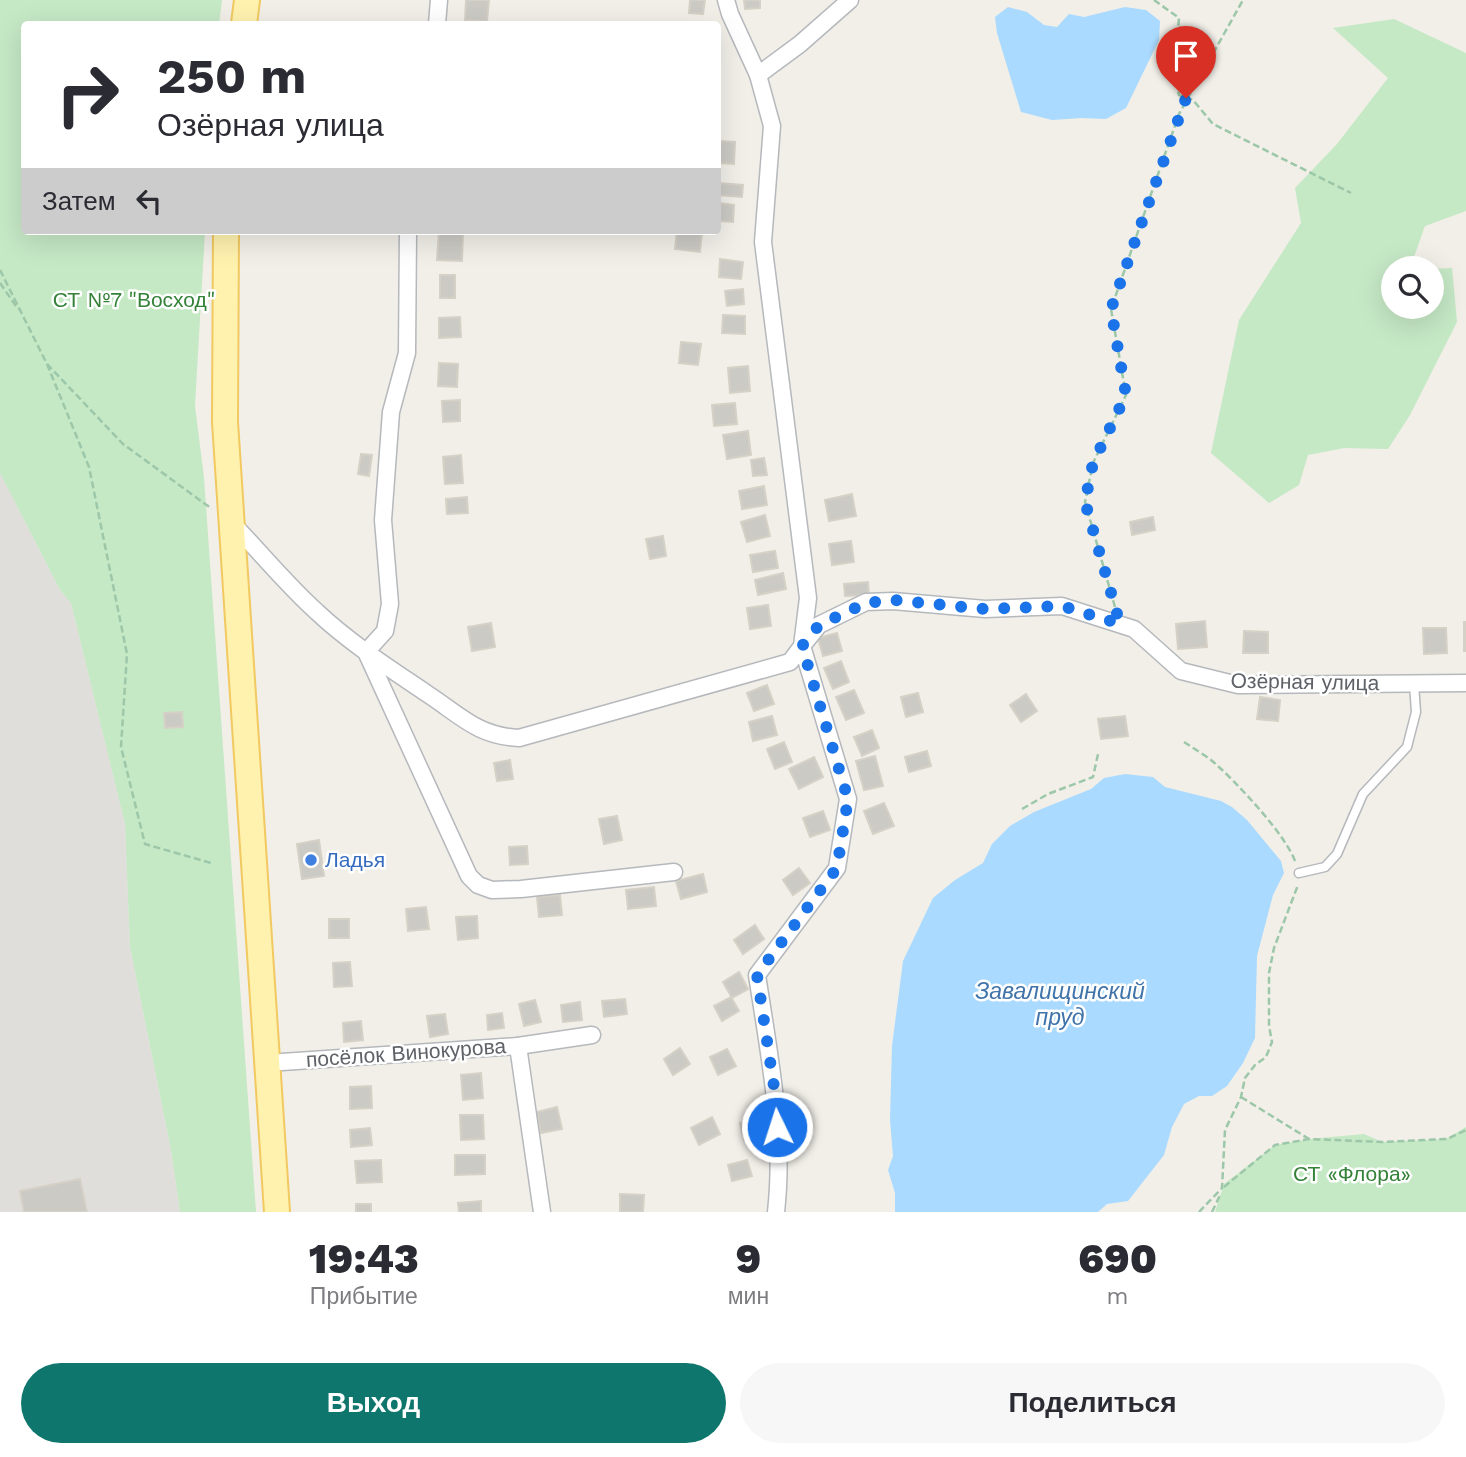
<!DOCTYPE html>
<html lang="ru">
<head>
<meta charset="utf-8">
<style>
	:root { --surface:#fff; --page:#f7f7f7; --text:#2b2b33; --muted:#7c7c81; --accent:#0f766e }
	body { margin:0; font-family:"Work Sans",sans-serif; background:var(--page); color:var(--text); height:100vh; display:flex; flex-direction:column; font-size:26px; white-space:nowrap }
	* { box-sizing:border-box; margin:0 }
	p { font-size:23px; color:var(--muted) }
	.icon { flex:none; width:38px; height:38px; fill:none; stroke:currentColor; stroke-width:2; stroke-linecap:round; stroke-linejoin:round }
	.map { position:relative; height:1212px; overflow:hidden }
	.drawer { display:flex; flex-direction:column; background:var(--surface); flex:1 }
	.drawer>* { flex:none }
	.banner { position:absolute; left:21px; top:21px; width:700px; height:214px; border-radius:7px; box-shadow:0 7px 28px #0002; background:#fff; color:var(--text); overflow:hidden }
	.buttons { position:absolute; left:1381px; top:256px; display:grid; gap:14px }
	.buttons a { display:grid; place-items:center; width:63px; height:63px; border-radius:50%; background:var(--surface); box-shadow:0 7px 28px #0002; font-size:35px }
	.pin { position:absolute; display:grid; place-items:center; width:60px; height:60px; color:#fff; margin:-72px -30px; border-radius:50% 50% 50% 0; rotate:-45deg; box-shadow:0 0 7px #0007 }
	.pin .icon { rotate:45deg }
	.me { position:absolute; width:77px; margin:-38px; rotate:356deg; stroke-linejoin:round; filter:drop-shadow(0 0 5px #0008) }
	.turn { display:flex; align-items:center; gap:24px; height:147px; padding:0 21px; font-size:32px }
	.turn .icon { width:91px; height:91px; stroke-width:2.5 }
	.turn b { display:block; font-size:49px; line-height:60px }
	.then { display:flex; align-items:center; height:66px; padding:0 21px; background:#0003; gap:14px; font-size:26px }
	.eta { display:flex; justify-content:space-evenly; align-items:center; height:119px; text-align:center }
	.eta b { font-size:42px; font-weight:800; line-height:49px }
	.primary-button { display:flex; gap:14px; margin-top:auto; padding:14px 21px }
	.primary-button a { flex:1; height:80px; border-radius:42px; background:var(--accent); color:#fff; font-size:28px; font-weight:800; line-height:80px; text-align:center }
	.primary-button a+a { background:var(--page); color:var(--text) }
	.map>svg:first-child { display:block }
	.industrial { fill:#e0deda }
	.green { fill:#c5e8c5 }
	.water { fill:#aadaff }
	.building { fill:#cccac5; stroke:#d6d1c6; stroke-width:2 }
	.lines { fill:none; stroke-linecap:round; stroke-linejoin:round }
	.lane-casing { stroke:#b5b8bc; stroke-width:11 }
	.street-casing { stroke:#b5b8bc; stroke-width:19 }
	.primary-casing { stroke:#f2c960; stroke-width:28 }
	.path { stroke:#9cc7a9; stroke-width:2.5; stroke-dasharray:7 3.5; stroke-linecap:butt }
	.lane { stroke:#fff; stroke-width:8 }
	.street { stroke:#fff; stroke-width:16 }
	.primary { stroke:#fff2af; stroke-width:24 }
	.route { stroke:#1a73e8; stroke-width:12; stroke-dasharray:0 21.6 }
	.shop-dot { fill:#3f7fe0; stroke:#fff; stroke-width:2.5 }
	.labels { text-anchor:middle; stroke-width:5; stroke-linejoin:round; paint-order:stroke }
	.park-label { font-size:21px; fill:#348238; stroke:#fff }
	.street-label { font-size:21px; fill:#5f6368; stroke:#fff }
	.shop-label { font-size:21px; fill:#366cbe; stroke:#fff; text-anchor:start }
	.water-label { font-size:23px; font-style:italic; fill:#4174aa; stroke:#fff }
</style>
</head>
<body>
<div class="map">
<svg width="1466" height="1212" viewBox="0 0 1466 1212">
	<rect width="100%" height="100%" fill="#f1efe8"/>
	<path class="industrial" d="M0 473 60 590 71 603 125 824 130 947 171 1150 180 1212H0Z"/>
	<g class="green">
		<path d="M0 0H222L219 24H24V231H205L195 406 204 478 214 620 256 1212H180L171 1150 130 947 125 824 71 603 60 590 0 473Z"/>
		<path d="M1394 19 1466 53V211L1425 226 1410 268H1393V306H1432V269L1452 268 1457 322 1410 415 1388 449 1344 448 1308 455 1299 485 1269 503 1211 453 1239 320 1301 223 1295 188 1337 144 1388 78 1333 28Z"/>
		<path d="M1466 1127V1212H1215L1224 1184 1275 1145 1309 1139 1364 1134 1382 1142 1446 1139Z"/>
	</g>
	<g class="water">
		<path d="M1008 7 1027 12 1044 25 1057 27 1069 14 1084 17 1125 7 1146 10 1160 21 1159 40 1126 108 1106 119 1081 118 1052 120 1021 112 997 33 995 17Z"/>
		<path d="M1125 774 1153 777 1165 787 1221 801 1232 807 1247 820 1281 861 1284 873 1273 895 1257 956 1255 1038 1243 1063 1227 1086 1212 1096H1199L1184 1104 1172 1127 1164 1155 1128 1201 1107 1204 1098 1212H895V1193L888 1170 893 1156 890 1120 892 1046 903 961 933 898 955 880 983 863 992 844 1010 826 1034 812 1091 789 1104 778Z"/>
	</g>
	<g class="building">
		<path d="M466 0H489L487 21 465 20Z"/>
		<path d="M690 0H705L703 14 689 13Z"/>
		<path d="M744 0H760V8L745 9Z"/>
		<path d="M718 141 735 142 734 164 718 163Z"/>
		<path d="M718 183 743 185 742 197 718 195Z"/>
		<path d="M718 203 734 205 733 222 718 221Z"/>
		<path d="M439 231H463L462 261 437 260Z"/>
		<path d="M677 231H702L700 252 675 249Z"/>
		<path d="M720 259 743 262 741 279 719 277Z"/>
		<rect x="440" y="275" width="15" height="23"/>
		<path d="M743 289 744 304 727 306 725 291Z"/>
		<path d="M723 315 745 316V334L722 333Z"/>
		<path d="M460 317 461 337 439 338V318Z"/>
		<path d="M681 342 701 344 698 365 679 363Z"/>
		<path d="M439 363 458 364 457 387 438 386Z"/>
		<path d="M748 366 750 391 730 393 728 368Z"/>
		<path d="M460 400V421L443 422 442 401Z"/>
		<path d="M735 403 737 424 714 426 712 405Z"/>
		<path d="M748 431 751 455 727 459 723 435Z"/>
		<path d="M361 454 372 455 369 476 358 474Z"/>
		<path d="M461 455 463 483 445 484 443 457Z"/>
		<path d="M764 458 767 475 753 476 751 460Z"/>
		<path d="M764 486 767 505 742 509 739 491Z"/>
		<path d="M852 494 856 516 829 521 825 500Z"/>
		<path d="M467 497 468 513 447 514 446 499Z"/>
		<path d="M765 515 770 536 747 542 741 522Z"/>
		<path d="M1153 517 1155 530 1132 535 1130 522Z"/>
		<path d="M663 536 666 556 650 559 646 539Z"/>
		<path d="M851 541 854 562 832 565 829 544Z"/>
		<path d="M775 551 778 568 753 572 750 555Z"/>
		<path d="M783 573 786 589 758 595 755 580Z"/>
		<path d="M868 582 869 595 845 596 844 584Z"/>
		<path d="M768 605 771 626 750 629 747 608Z"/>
		<path d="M1205 621 1207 647 1178 649 1176 624Z"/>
		<rect x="1464" y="622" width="2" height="29"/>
		<path d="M491 623 495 647 472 651 468 627Z"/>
		<path d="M1423 628H1446L1447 653 1424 654Z"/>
		<path d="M1244 631 1268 632V653H1243Z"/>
		<path d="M837 633 842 651 823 656 818 638Z"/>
		<path d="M841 661 849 682 833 689 824 668Z"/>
		<path d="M767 685 774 704 754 711 747 693Z"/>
		<path d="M854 690 864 713 846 720 836 697Z"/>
		<path d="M918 693 923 712 906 717 901 697Z"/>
		<path d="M1026 694 1037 711 1021 722 1010 705Z"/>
		<path d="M1260 697 1280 700 1278 721 1257 719Z"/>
		<path d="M182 712 183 727 165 728 164 713Z"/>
		<path d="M772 716 777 735 753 741 749 722Z"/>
		<path d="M1125 716 1128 736 1101 739 1098 719Z"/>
		<path d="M872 730 879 748 862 756 854 737Z"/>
		<path d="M784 742 792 762 775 769 767 749Z"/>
		<path d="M927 751 931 766 909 772 905 757Z"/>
		<path d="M875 756 883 786 864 790 856 761Z"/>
		<path d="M814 757 823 777 799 789 789 769Z"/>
		<path d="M510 760 513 779 497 781 494 763Z"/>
		<path d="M884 803 894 826 873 834 864 811Z"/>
		<path d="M823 811 830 830 810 837 803 818Z"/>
		<path d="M617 816 622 840 604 844 599 819Z"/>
		<path d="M319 840 324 876 302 879 297 844Z"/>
		<path d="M527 846 528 864 510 865 509 847Z"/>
		<path d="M799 868 810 883 793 895 783 880Z"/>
		<path d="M703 874 707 892 681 899 676 881Z"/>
		<path d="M654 887 656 906 628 909 626 890Z"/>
		<path d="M560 895 562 915 539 917 537 897Z"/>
		<path d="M426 907 429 929 408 931 406 909Z"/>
		<path d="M477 916 478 938 458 940 456 917Z"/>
		<rect x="329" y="919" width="20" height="19"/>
		<path d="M755 925 764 939 743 954 734 940Z"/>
		<path d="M350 962 352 986 334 987 333 963Z"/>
		<path d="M739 972 748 989 732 998 723 982Z"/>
		<path d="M731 997 739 1011 722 1021 714 1006Z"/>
		<path d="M625 999 627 1014 604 1017 602 1001Z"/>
		<path d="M535 1000 541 1022 524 1026 519 1004Z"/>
		<path d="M580 1002 582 1020 563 1022 561 1005Z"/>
		<path d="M502 1013 504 1028 488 1030 487 1015Z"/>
		<path d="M445 1014 448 1034 430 1037 427 1016Z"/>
		<path d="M361 1021 363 1040 344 1042 343 1023Z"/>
		<path d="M680 1048 690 1064 673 1075 664 1059Z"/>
		<path d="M727 1049 736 1066 718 1075 710 1057Z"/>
		<path d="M481 1073 483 1098 463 1100 461 1075Z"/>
		<path d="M371 1086 372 1108 350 1109V1087Z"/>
		<path d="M557 1107 562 1129 541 1133 537 1112Z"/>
		<path d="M460 1115H483L484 1139 461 1140Z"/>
		<path d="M712 1117 720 1134 699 1145 691 1128Z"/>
		<path d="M762 1118 766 1135 744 1140 740 1123Z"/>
		<path d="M370 1128 372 1145 351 1147 350 1130Z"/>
		<path d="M455 1155H485V1174L455 1175Z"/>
		<path d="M381 1160 382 1182 357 1183 355 1161Z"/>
		<path d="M747 1160 752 1176 732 1181 728 1165Z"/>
		<path d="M80 1179 87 1212H24L20 1191Z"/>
		<path d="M620 1194 644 1195 643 1212H620Z"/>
		<path d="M481 1201V1212H459L458 1203Z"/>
		<rect x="356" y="1204" width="15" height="8"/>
	</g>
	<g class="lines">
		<defs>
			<path id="lane" d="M1299 873 1325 867 1337 854 1363 794 1407 747 1416 712 1414 684"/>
			<g id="street">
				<path d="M437 24 439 0"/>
				<path d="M758 75 800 44 850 0"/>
				<path d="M232 523C260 552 287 585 317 612 351 644 391 669 429 695 461 716 478 736 519 738L790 662 802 646 808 598 763 242 772 126 758 75 730 14 726 0"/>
				<path d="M366 652 385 631 390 604 383 520 391 412 407 353 408 231"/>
				<path d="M367 654 469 876 478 885 492 890 521 889 674 872"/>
				<path d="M518 1046 542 1212"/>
				<path d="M267 1063 518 1046 592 1035"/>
				<path d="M776 1212C785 1132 769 1054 757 975L837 868 848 799 802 646 819 625 866 602 893 601 985 609 1062 606 1134 629 1181 671 1238 685 1466 683"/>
			</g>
			<g id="primary">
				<path d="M244 24 247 0"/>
				<path d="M226 231 225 422 277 1212"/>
			</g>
		</defs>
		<use href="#lane" class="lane-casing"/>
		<use href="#street" class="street-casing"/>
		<use href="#primary" class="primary-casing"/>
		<g class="path">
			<path d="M1154 0 1179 18 1174 75 1179 95 1193 100 1213 124 1351 193"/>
			<path d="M0 270 47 364 123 444 212 509"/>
			<path d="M0 283 18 309"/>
			<path d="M47 364 89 467 127 654 121 747 145 844 211 863"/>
			<path d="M1115 607 1085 502 1093 463 1126 395 1111 309 1179 114 1243 0"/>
			<path d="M1184 742C1193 748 1203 754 1211 760 1234 779 1289 838 1296 864"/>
			<path d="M1022 809 1048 794 1093 777 1098 754"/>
			<path d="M1241 1097 1309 1139"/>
			<path d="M1224 1187 1275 1145 1309 1139 1382 1142 1447 1139 1466 1130"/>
			<path d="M1199 1212 1222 1188 1225 1130 1241 1097 1245 1078 1255 1065 1266 1057 1272 1042 1269 1026V973L1274 948 1298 885"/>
			<path d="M1212 1212 1221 1193"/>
		</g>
		<use href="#lane" class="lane"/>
		<use href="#street" class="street"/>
		<use href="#primary" class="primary"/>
	</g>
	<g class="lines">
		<path class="route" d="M777 1127 776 1100 757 975 837 868 848 799 802 646 819 625 866 603 893 600 985 609 1062 606 1120 624 1085 502 1093 463 1126 395 1111 309 1186 98"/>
	</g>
	<circle class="shop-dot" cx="311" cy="860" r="7"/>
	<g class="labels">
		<g class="park-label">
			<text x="134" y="307">СТ №7 "Восход"</text>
			<text x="1352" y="1181">СТ «Флора»</text>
		</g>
		<g class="street-label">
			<text transform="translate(1305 682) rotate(1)" y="7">Озёрная улица</text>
			<text transform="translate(406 1053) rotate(-4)" y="7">посёлок Винокурова</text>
		</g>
		<g class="shop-label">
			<text x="325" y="867">Ладья</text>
		</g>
		<g class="water-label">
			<text x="1060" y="999">Завалищинский<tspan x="1060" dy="26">пруд</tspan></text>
		</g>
	</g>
</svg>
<div class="buttons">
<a><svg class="icon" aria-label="search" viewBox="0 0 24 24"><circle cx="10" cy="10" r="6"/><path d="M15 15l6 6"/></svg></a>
</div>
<div class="pin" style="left:1186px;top:98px;background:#d93025"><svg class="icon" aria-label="arrive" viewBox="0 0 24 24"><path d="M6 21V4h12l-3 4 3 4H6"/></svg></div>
<svg class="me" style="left:777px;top:1127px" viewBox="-20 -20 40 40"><circle r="17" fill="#1a73e8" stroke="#fff" stroke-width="3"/><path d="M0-11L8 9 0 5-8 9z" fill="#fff"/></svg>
<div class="banner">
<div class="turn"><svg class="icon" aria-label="right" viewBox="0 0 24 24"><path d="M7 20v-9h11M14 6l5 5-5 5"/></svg><div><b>250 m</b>Озёрная улица</div></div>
<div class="then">Затем<svg class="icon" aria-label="left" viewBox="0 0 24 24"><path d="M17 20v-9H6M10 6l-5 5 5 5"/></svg></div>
</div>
</div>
<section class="drawer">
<div class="eta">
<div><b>19:43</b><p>Прибытие</p></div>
<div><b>9</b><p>мин</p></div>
<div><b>690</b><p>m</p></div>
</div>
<div class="primary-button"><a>Выход</a><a>Поделиться</a></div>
</section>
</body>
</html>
